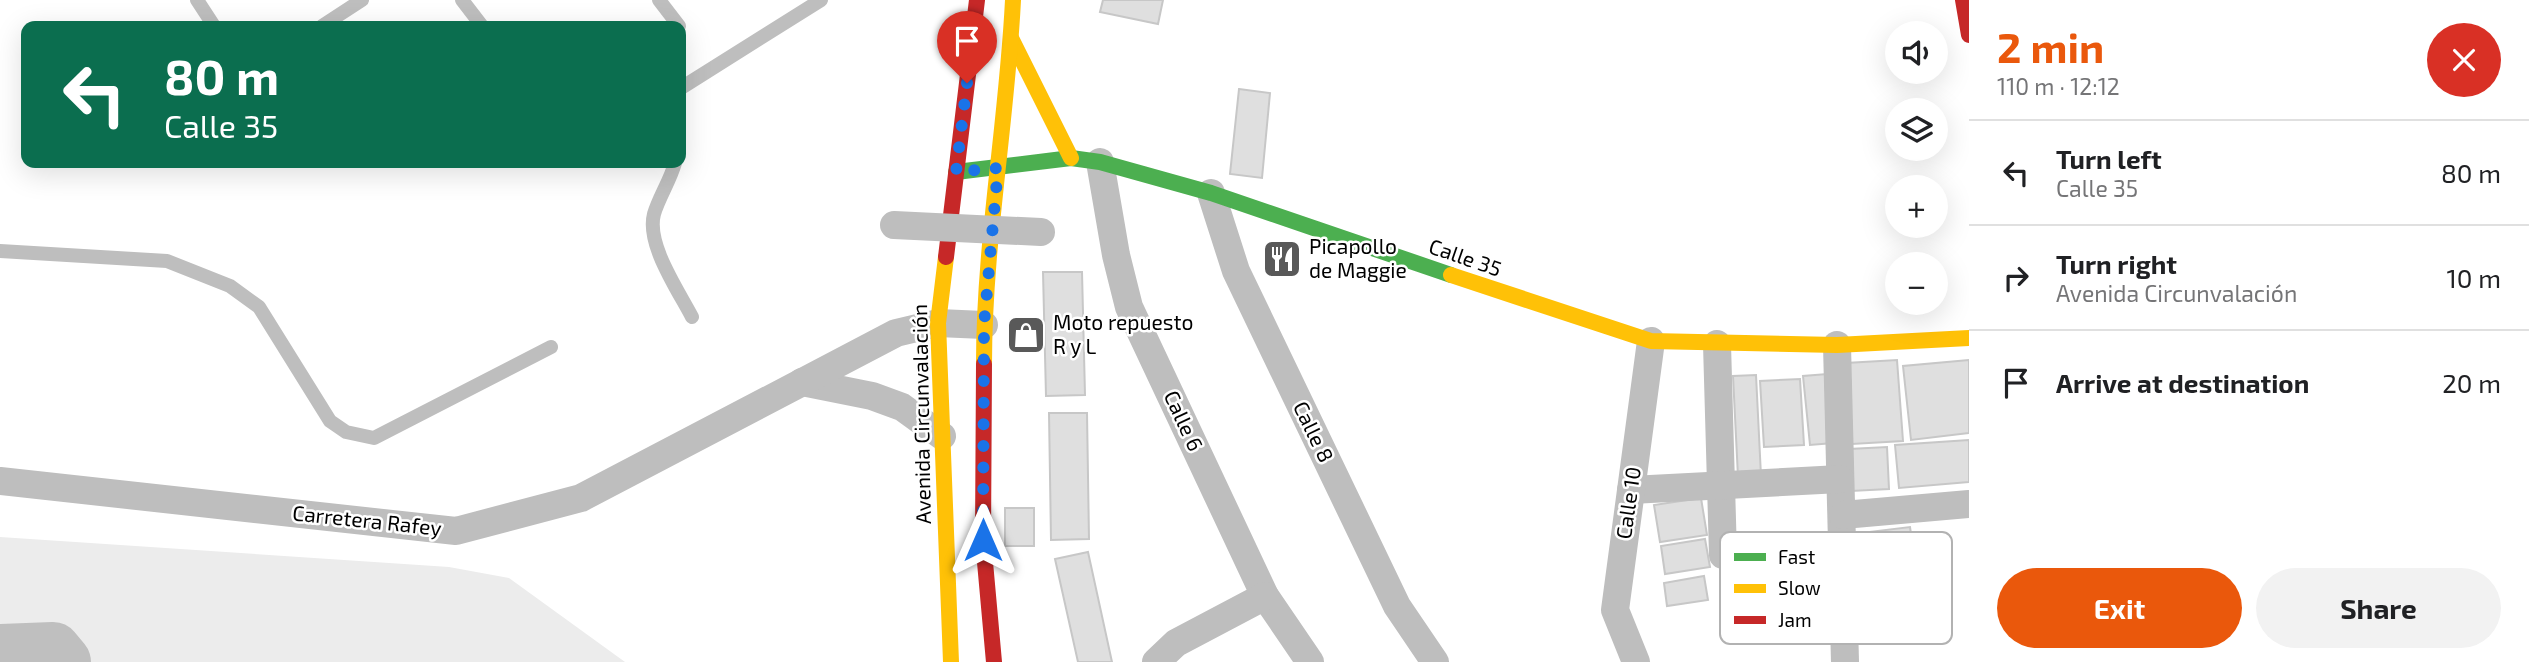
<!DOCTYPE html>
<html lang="en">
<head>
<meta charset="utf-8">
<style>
	:root { --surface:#fff; --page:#f2f2f2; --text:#202124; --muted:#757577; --line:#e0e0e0; --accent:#ea580c }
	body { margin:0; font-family:"Exo 2",sans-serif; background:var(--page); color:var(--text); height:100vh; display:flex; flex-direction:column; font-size:26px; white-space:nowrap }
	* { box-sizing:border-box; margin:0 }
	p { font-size:23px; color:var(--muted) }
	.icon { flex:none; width:38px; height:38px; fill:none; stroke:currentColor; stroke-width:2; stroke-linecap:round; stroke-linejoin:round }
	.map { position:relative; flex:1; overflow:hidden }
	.sheet { display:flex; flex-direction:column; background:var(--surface); width:560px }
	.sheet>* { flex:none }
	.banner { position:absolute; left:21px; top:21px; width:665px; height:147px; border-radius:14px; box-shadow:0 7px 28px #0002; background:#0b6e4f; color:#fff; overflow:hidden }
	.controls { position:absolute; left:1885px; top:21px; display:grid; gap:14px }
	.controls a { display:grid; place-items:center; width:63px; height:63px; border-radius:50%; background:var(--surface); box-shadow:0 7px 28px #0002; font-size:35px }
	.pin { position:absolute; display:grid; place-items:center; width:60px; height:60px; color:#fff; margin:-72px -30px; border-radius:50% 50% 50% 0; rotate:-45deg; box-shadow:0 0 7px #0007 }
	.pin .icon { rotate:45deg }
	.me { position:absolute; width:77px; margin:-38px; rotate:0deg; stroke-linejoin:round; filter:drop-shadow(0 0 5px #0008) }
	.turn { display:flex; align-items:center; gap:24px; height:147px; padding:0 28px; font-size:32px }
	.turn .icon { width:91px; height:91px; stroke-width:2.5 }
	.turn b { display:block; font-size:49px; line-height:60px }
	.round { display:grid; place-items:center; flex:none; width:74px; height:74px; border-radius:37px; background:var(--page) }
	.overview { display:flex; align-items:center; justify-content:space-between; height:119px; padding:0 28px }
	h1 { font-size:42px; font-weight:700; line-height:52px; color:var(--accent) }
	.button { display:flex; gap:14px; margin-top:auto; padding:14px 28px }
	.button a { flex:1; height:80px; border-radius:42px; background:var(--accent); color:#fff; font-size:28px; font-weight:700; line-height:80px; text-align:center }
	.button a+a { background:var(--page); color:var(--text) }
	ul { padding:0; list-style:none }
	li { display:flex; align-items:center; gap:21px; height:105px; padding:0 28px; border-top:2px solid var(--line) }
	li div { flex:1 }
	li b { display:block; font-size:26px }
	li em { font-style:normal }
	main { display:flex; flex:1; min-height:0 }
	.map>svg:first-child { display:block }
	.green { fill:#ececec }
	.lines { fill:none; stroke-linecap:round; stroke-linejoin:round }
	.river { stroke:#bfbfbf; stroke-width:56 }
	.building { fill:#dfdfdf; stroke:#c7c7c7; stroke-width:2 }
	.lane { stroke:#bebebe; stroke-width:14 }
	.street { stroke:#bebebe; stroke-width:28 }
	.fast { stroke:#4caf50; stroke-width:16 }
	.slow { stroke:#ffc107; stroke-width:16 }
	.jam { stroke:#c62828; stroke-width:16 }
	.street-bridge { stroke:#bebebe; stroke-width:28 }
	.route { stroke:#1a73e8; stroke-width:12; stroke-dasharray:0 21.6 }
	.labels { text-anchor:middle; stroke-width:5; stroke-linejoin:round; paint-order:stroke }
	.poi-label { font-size:21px; fill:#000; stroke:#fff; text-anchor:start }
	.street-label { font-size:21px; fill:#000; stroke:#fff }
	.key { fill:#fff; stroke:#b2b2b2; stroke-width:2 }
	.key-label { font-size:19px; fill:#000 }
</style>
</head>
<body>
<main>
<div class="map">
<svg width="1969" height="662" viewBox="0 0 1969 662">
	<rect width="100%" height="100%" fill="#fff"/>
	<path class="green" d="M0 537 449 567 509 578 625 662H0Z"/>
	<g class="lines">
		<path class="river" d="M0 652 53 650 63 662"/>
	</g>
	<g class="building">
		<path d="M1103 0H1163L1158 24 1100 12Z"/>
		<path d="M1239 89 1270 93 1262 178 1230 174Z"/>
		<path d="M1043 272H1082L1085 395 1046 396Z"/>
		<path d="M1897 360 1903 441 1852 444 1846 363Z"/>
		<path d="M1969 360V433L1911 440 1903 366Z"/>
		<path d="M1827 374 1833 443 1810 445 1803 376Z"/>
		<path d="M1756 375 1761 476 1738 477 1733 376Z"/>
		<path d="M1800 379 1804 445 1764 447 1760 381Z"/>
		<path d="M1049 413H1087L1089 539 1051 540Z"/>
		<path d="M1969 440V482L1899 488 1895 445Z"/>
		<path d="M1887 447 1889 489 1851 491 1849 449Z"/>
		<path d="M1701 498 1707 535 1660 542 1654 505Z"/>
		<rect x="1005" y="508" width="29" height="38"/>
		<path d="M1910 527 1916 569 1858 577 1852 534Z"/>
		<path d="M1705 539 1710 567 1665 574 1661 546Z"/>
		<path d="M1088 552 1112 662H1078L1055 559Z"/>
		<path d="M1704 576 1708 600 1667 606 1664 583Z"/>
	</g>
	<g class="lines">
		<g class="lane">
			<path d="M197 0 214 26"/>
			<path d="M462 0 482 26"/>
			<path d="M659 0 679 26"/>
			<path d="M322 26 362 0"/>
			<path d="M681 88 821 0"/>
			<path d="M675 163C670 181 659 197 654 214 646 244 678 290 692 317"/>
			<path d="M0 251 167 261 230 286 259 307 330 421 346 432 374 438 551 347"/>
		</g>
		<g class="street">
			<path d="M1100 162 1116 255 1129 307 1265 596 1310 662"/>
			<path d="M1211 193 1236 271 1397 606 1435 662"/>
			<path d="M1717 344 1723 555"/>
			<path d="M1837 345 1845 662"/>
			<path d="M802 382 872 396 902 407 942 436"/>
			<path d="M0 481 456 531 581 498 896 333 938 323 984 325"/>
			<path d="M1631 490 1840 479"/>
			<path d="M1843 515 1969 504"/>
			<path d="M1156 662 1176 643 1265 596"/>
			<path d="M1636 662 1615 610 1651 341"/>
		</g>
		<path class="fast" d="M956 172 1071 158 1100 162 1211 193 1451 275"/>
		<g class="slow">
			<path d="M1011 38 1071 158"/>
			<path d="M946 257 938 323 951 662"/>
			<path d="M1451 275 1651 341 1837 345 1969 338"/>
			<path d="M984 364C984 242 1007 122 1013 0"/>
		</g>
		<g class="jam">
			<path d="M1963 0 1969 35"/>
			<path d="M946 257 977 0"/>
			<path d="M984 364 983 540 994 662"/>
		</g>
		<path class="street-bridge" d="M894 225 1041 232"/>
	</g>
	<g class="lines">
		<path class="route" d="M967 83 956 172 998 168 984 325 983 540"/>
	</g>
	<defs>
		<symbol id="restaurant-square" viewBox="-11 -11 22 22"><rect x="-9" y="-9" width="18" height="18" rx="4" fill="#595959" stroke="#fff"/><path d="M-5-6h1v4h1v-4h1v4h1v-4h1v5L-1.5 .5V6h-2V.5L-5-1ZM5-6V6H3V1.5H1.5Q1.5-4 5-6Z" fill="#fff"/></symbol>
		<symbol id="shop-square" viewBox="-11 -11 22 22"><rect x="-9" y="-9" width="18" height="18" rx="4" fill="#595959" stroke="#fff"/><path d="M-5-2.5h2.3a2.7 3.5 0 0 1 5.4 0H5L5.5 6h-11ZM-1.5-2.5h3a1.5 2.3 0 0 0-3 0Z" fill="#fff"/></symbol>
	</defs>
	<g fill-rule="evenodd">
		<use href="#restaurant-square" x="1260" y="237" width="44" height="44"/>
		<use href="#shop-square" x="1004" y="313" width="44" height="44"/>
	</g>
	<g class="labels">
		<g class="poi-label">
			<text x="1309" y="254">Picapollo<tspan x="1309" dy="24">de Maggie</tspan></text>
			<text x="1053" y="330">Moto repuesto<tspan x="1053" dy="24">R y L</tspan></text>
		</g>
		<g class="street-label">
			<text transform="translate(1465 258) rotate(19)" y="7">Calle 35</text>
			<text transform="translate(922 414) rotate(-91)" y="7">Avenida Circunvalación</text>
			<text transform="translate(1183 421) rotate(65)" y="7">Calle 6</text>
			<text transform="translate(1313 432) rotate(64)" y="7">Calle 8</text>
			<text transform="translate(1629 503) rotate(-82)" y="7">Calle 10</text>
			<text transform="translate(367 521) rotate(6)" y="7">Carretera Rafey</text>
		</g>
	</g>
	<rect x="1720" y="532" width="232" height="112" rx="10" class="key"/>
	<rect x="1734" y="553" width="32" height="8" fill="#4caf50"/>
	<rect x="1734" y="584" width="32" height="9" fill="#ffc107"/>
	<rect x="1734" y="616" width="32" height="8" fill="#c62828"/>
	<g class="key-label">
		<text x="1778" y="564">Fast</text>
		<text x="1778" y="595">Slow</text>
		<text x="1778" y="627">Jam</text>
	</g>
</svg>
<div class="controls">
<a><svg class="icon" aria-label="sound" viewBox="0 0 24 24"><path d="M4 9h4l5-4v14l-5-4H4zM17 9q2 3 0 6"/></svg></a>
<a><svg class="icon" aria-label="layers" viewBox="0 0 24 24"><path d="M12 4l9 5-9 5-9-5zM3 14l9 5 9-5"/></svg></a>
<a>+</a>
<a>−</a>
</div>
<div class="pin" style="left:967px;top:83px;background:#d93025"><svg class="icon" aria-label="arrive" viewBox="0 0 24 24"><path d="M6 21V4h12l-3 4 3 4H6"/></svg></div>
<svg class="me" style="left:983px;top:540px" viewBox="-20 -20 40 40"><path d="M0-17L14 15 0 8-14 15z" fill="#1a73e8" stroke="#fff" stroke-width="4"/></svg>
<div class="banner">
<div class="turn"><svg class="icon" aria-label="left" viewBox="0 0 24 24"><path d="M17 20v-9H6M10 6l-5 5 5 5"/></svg><div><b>80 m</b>Calle 35</div></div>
</div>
</div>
<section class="sheet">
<div class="overview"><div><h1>2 min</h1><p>110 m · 12:12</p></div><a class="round" style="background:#d93025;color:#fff"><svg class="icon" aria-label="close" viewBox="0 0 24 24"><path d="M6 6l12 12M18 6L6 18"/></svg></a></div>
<ul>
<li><svg class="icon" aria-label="left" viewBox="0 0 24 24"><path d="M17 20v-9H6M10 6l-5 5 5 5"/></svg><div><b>Turn left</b><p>Calle 35</p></div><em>80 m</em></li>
<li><svg class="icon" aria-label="right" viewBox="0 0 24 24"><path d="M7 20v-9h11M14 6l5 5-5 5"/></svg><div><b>Turn right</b><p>Avenida Circunvalación</p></div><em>10 m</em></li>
<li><svg class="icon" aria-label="arrive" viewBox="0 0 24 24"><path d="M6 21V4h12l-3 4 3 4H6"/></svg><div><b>Arrive at destination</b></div><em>20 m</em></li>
</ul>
<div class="button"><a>Exit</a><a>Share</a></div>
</section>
</main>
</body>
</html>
